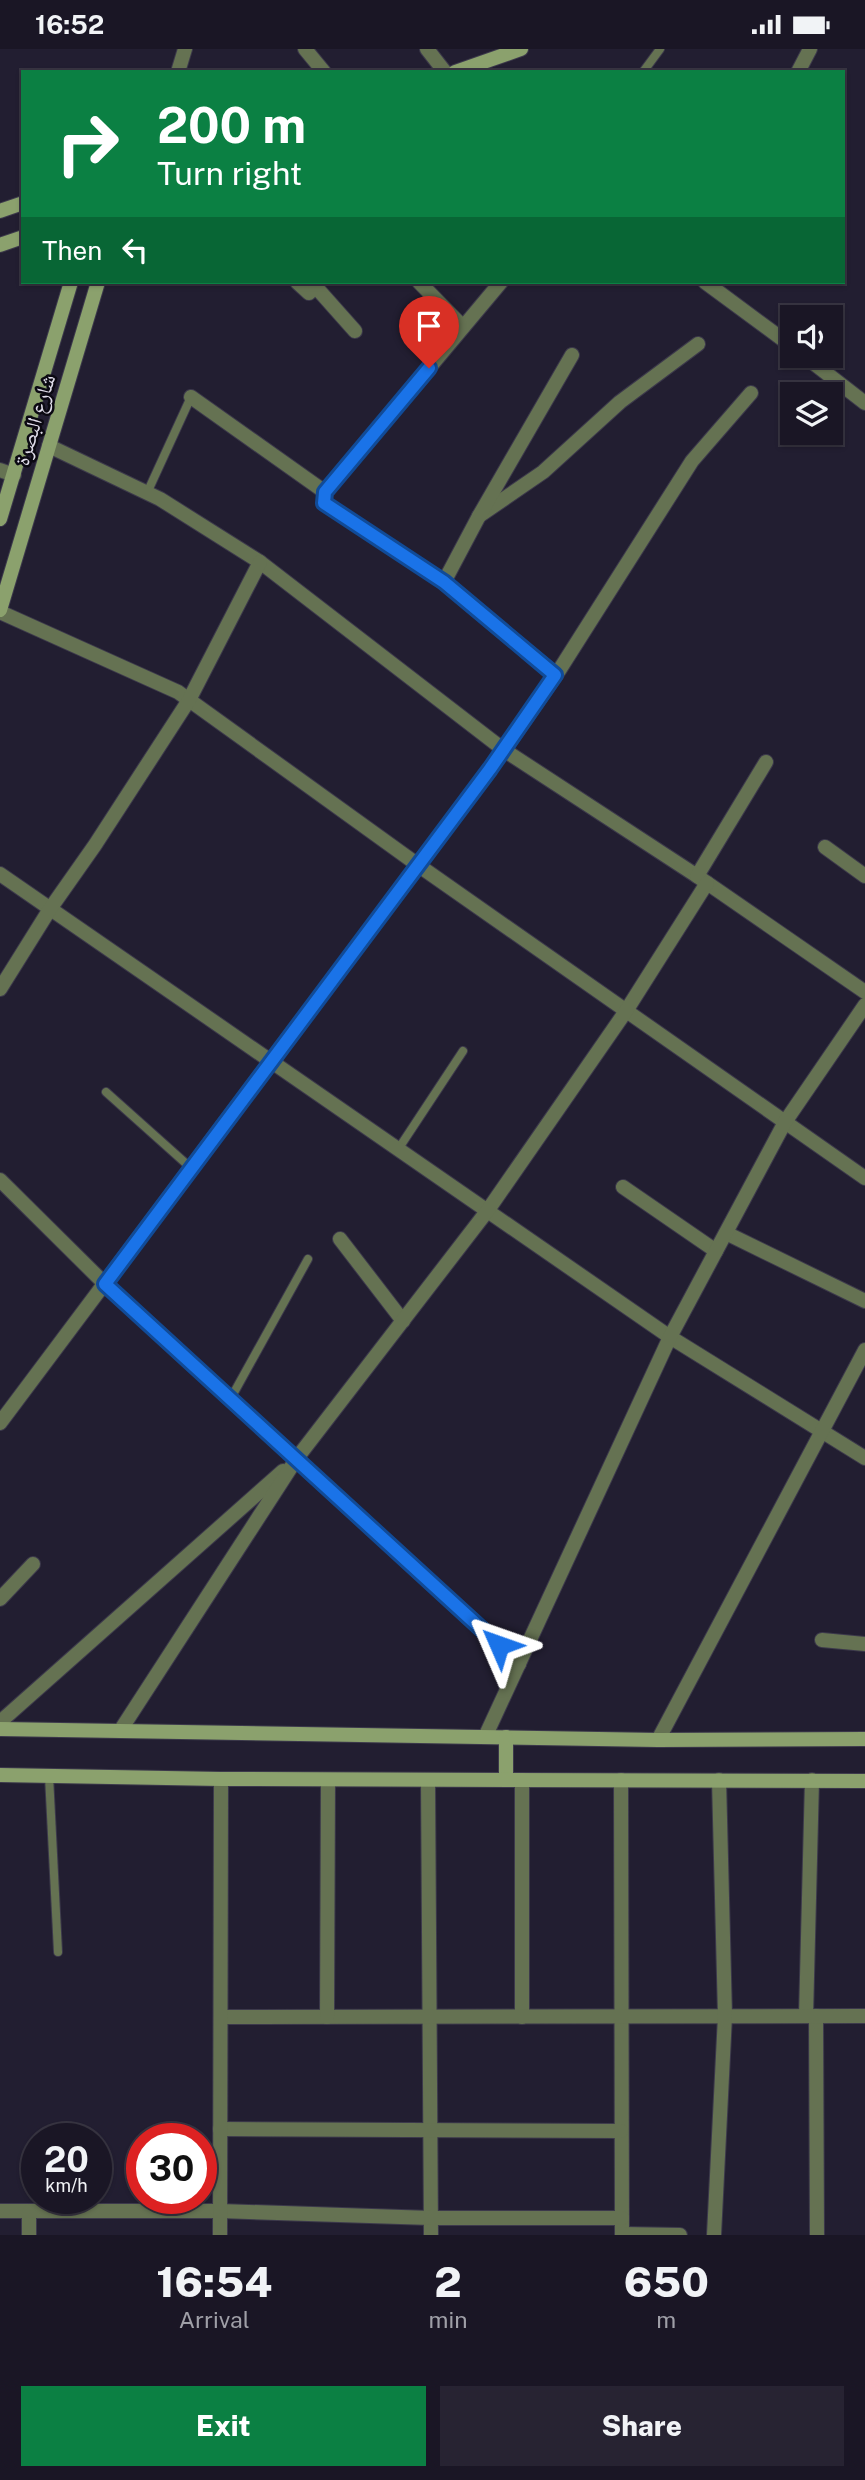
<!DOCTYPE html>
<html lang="en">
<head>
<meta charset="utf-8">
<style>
	:root { --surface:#1a1625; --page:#272332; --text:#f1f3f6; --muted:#9f9fa7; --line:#383542; --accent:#0b8043 }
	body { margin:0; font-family:"Public Sans","Noto Naskh Arabic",sans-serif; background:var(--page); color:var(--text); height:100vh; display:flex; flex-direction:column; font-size:26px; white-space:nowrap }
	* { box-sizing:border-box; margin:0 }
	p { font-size:23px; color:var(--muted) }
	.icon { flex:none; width:38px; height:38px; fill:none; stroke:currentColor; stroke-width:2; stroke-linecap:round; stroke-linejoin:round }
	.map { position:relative; height:2186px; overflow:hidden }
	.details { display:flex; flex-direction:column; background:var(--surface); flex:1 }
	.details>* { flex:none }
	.guide { position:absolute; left:21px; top:21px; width:824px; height:214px; border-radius:0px; box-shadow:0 2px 5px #0004,0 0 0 2px var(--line); background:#0b8043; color:#fff; overflow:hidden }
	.fabs { position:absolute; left:780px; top:256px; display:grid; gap:14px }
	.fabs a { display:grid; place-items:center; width:63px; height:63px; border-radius:0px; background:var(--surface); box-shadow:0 2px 5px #0004,0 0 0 2px var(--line); font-size:35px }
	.speed { position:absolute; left:21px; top:2074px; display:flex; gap:14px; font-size:35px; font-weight:700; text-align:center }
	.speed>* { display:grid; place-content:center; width:91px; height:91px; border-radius:50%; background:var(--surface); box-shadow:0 2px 5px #0004,0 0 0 2px var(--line); line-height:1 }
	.speed small { font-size:18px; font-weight:400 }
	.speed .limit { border:10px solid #d22; background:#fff; color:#111 }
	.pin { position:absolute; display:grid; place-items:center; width:60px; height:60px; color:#fff; margin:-72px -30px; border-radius:50% 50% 50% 0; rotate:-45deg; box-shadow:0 0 7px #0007 }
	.pin .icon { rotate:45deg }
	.me { position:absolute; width:77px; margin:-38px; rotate:313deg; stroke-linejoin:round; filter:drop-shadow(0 0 5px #0008) }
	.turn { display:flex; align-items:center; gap:24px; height:147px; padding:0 21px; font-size:32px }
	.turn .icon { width:91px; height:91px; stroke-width:2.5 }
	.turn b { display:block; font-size:49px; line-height:60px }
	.then { display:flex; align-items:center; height:66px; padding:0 21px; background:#0003; gap:14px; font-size:26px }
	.eta { display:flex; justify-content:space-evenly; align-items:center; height:119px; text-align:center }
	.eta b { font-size:42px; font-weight:800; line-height:49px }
	.action { display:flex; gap:14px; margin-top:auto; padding:14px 21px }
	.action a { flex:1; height:80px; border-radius:0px; background:var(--accent); color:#fff; font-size:28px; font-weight:800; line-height:80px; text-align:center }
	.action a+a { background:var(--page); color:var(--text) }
	.status { display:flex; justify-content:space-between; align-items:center; height:49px; padding:0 35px; background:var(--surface); direction:ltr }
	.status svg { height:19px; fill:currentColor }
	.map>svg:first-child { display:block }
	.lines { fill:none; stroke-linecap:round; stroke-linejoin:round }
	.lane-casing { stroke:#3c394b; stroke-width:10 }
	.street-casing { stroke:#3c394b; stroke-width:16 }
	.secondary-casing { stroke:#3c394b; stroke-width:16 }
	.lane { stroke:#657252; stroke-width:8 }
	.street { stroke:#657252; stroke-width:14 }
	.secondary { stroke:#8ba16d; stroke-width:14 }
	.route-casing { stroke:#114b97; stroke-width:18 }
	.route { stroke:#1a73e8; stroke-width:12 }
	.labels { text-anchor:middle; stroke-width:5; stroke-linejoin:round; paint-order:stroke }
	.street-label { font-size:21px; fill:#dfdce9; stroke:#0b0912 }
</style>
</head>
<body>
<div class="status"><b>16:52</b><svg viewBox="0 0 49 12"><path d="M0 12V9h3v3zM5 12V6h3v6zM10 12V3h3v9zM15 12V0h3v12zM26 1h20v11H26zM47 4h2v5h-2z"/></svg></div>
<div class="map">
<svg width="865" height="2186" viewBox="0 0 865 2186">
	<rect width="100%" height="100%" fill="#221e31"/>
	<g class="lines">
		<defs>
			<g id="lane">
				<path d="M643 23 660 0"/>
				<path d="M147 444 191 348"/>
				<path d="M106 1043 191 1119"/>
				<path d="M399 1099 463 1002"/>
				<path d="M231 1349 308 1210"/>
				<path d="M49 1727 58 1903"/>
			</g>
			<g id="street">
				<path d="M305 0 324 23"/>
				<path d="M427 0 445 23"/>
				<path d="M178 23 185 0"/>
				<path d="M798 23 810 0"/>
				<path d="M297 233 309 244 318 234"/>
				<path d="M419 233 463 278"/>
				<path d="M501 233 325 443 324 454 444 533 556 626"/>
				<path d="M705 233 793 298"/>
				<path d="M315 237 355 282"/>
				<path d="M803 306 865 354"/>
				<path d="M191 348 325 443"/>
				<path d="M49 397 160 450 260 513 504 701 697 827 865 943"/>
				<path d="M0 421 14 426"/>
				<path d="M479 467 543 423 620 353 698 295"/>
				<path d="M444 533 479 467 572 306"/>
				<path d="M0 563 178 643 418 816 865 1129"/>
				<path d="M825 798 865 827"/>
				<path d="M0 825 670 1288 865 1409"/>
				<path d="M697 827 766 713"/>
				<path d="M0 940 50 860 95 796 189 651 260 513"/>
				<path d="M0 1131 105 1235 519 1615"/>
				<path d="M623 1138 716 1202"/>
				<path d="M726 1184 865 1252"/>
				<path d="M340 1190 403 1272"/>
				<path d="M0 1374 504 701 560 620 692 412 751 344"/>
				<path d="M0 1550 33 1515"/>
				<path d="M822 1591 865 1595"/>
				<path d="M0 1673 283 1422"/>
				<path d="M120 1682 297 1409 488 1161 626 962 707 834"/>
				<path d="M485 1688 670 1288 785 1073 865 956"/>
				<path d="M658 1691 865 1301"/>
				<path d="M428 1731 431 2186"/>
				<path d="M522 1731V1968"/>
				<path d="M621 1731 622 2186"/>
				<path d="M806 1967 812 1731"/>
				<path d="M816 1967 817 2186"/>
				<path d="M221 1968 865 1967"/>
				<path d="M327 1968 328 1731"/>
				<path d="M220 2080 621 2082"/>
				<path d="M0 2162H220L431 2169H622"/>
				<path d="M29 2163V2186"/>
				<path d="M622 2185 680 2186"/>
				<path d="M220 2186 221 1730"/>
				<path d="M714 2186 725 1967 719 1731"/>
			</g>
			<g id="secondary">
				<path d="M455 23 521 0"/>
				<path d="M0 162 23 154"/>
				<path d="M0 196 23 188"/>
				<path d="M0 470 71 233"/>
				<path d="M0 561 98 233"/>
				<path d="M0 1680 658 1691 865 1690"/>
				<path d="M506 1688V1731"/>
				<path d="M0 1726 221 1730 865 1732"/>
			</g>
		</defs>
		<use href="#lane" class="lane-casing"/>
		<use href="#street" class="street-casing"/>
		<use href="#secondary" class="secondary-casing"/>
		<use href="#lane" class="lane"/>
		<use href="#street" class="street"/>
		<use href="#secondary" class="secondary"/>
	</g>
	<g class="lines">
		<defs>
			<path id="route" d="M429 319 325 443 324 454 444 533 555 626 490 720 105 1235 499 1596"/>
		</defs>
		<use href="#route" class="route-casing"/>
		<use href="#route" class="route"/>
	</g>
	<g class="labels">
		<g class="street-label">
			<text transform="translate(35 371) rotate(-73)" y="7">شارع البصرة</text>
		</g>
	</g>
</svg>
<div class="fabs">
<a><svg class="icon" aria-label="sound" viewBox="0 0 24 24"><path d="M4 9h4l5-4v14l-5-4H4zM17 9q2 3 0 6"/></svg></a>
<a><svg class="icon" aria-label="layers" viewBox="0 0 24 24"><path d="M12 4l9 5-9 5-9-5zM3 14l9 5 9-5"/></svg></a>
</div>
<div class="speed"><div>20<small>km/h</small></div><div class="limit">30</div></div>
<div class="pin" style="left:429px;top:319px;background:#d93025"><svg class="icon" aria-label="arrive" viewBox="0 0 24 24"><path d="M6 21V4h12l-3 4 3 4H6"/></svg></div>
<svg class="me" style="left:499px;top:1596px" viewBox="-20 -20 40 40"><path d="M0-17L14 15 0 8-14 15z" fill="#1a73e8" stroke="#fff" stroke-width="4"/></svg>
<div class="guide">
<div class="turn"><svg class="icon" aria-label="right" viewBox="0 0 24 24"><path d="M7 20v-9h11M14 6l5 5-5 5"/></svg><div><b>200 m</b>Turn right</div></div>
<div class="then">Then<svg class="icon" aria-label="left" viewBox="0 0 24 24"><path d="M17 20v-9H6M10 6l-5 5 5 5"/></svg></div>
</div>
</div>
<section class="details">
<div class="eta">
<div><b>16:54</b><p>Arrival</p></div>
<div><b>2</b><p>min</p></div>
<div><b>650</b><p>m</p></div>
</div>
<div class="action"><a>Exit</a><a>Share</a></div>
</section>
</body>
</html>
